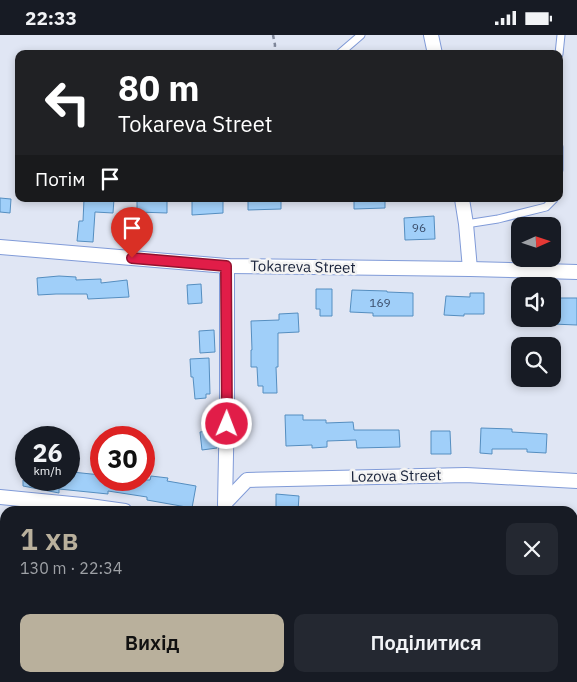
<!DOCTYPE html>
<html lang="uk">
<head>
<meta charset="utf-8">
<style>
	:root { --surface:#171b24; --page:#242831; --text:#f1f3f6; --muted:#9ea1a6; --accent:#b9b09c }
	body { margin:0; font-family:"IBM Plex Sans",sans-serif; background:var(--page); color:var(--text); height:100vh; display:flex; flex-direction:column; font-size:19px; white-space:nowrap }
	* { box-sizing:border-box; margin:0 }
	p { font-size:16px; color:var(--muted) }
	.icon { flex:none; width:28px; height:28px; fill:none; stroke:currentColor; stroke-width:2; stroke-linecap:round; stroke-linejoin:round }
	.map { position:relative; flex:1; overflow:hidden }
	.side { position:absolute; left:0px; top:471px; width:578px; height:176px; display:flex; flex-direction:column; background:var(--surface); border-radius:15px 15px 0 0; box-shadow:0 2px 8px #0003 }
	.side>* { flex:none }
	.guide { position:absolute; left:15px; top:15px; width:548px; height:152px; border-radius:10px; box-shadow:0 2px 8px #0003; background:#202124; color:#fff; overflow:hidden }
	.needle { width:32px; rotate:87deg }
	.fabs { position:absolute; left:511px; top:182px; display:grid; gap:10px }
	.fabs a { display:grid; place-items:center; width:50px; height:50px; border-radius:10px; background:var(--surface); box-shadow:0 2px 8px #0003; font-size:25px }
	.speed { position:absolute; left:15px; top:391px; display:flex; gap:10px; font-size:25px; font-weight:700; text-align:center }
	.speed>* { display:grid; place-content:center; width:65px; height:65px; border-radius:50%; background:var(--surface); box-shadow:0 2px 8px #0003; line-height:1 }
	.speed small { font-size:12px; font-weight:400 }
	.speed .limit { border:8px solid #d22; background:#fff; color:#111 }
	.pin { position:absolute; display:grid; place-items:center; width:42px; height:42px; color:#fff; margin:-51px -21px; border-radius:50% 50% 50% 0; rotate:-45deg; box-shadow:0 0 5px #0007 }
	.pin .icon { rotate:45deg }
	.me { position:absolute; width:55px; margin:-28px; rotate:1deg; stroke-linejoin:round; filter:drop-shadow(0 0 4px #0008) }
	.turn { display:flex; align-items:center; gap:18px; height:105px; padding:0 20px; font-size:22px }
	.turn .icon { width:65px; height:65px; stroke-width:2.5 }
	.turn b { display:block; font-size:35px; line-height:42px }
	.then { display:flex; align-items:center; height:48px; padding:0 20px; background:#0003; gap:10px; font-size:19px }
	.round { display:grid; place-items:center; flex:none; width:52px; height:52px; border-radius:10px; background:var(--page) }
	.head { display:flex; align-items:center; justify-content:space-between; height:85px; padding:0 20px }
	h1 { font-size:30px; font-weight:600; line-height:38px; color:var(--accent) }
	.button { display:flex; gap:10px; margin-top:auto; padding:10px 20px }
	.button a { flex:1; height:58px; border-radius:10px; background:var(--accent); color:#111; font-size:20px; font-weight:600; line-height:58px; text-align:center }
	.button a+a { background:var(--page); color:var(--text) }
	.status { display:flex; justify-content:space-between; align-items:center; height:35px; padding:0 25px; background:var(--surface); direction:ltr }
	.status svg { height:14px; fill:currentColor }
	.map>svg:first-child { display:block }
	.building { fill:#a0cff9; stroke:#558ec0 }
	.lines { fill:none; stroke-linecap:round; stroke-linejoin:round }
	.service-casing { stroke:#809bd8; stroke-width:9 }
	.minor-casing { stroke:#809bd8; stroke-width:16 }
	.secondary-casing { stroke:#809bd8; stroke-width:21 }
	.path { stroke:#7f879a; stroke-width:2.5; stroke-dasharray:4 4; stroke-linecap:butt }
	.service { stroke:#fff; stroke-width:7 }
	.minor { stroke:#fff; stroke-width:14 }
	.secondary { stroke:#e0e8fa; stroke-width:19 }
	.route-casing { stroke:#92132f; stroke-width:12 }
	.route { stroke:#e11d48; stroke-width:9 }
	.labels { text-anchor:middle; stroke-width:5; stroke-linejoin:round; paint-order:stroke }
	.number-label { font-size:12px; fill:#3a4d6a }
	.street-label { font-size:15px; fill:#18223a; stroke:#f3f3f3 }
</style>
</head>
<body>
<div class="status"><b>22:33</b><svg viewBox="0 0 49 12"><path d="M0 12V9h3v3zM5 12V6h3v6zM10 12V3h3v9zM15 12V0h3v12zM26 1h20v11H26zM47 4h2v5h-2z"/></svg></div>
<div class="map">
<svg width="577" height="647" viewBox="0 0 577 647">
	<rect width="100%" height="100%" fill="#e0e6f4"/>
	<g class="building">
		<path d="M0 163 11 164 10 178 0 177Z"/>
		<path d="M84 164H114L113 178 95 177 93 207 77 206 79 186H83Z"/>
		<path d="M137 164H167V178L137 177Z"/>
		<path d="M223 164V178L192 180V166Z"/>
		<path d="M248 164H281V174L248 175Z"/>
		<path d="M354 164H385V173L354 174Z"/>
		<path d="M434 181 435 204 405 205 404 183Z"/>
		<path d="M59 241 76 242V245L101 244V248L127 245 129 262 88 264 87 259H56L38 260 37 243Z"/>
		<path d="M201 249 202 268 188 269 187 250Z"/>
		<path d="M316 254H332V281H320V274H316Z"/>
		<path d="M352 255 387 256V257L413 258V281H373V278L350 277Z"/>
		<path d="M470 258H484V279H464V281L444 280 446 261 470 262Z"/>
		<path d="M552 263H577V290L552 289Z"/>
		<path d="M298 278 299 297 278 298V332H276L277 358H263V351H258L257 332H251V315H252L251 286 279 285V279Z"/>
		<path d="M214 295 215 317 200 318 199 296Z"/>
		<path d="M209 323 210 359H206V363L195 364 193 342H191L190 324Z"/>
		<path d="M285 380H303V385H326V388L353 387 354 395H399L400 412 357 413 356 405 327 406V412L312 413V410L286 411Z"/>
		<path d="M481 393 512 394V397L547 399 546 418 527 417V414H492V419L480 418Z"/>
		<path d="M216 395 217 413 202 415 200 397Z"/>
		<path d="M431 396H450L451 419H431Z"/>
		<path d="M72 437 101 440V445H150L151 441 168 443 167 446 196 451 192 473 147 465V462L108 456V459L59 454V458L23 451V445H71Z"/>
		<path d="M276 459 299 461 298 476H276Z"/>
	</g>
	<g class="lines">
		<defs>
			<g id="service">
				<path d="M339 19 361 0"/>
				<path d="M559 19 561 0"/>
				<path d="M559 112V135"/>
				<path d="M466 189 498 184 546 172 554 164"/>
				<path d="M389 642 399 647"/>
			</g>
			<g id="minor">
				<path d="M431 0 435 19"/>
				<path d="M462 164 466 189 470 234"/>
				<path d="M0 212 227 231 470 234 577 237"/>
				<path d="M0 462 82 470 125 476"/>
				<path d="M226 467 247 445 466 440 577 446"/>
				<path d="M225 470 227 369V231"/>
			</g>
			<g id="secondary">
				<path d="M0 571H5"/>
				<path d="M572 586H577"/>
			</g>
		</defs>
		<use href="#service" class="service-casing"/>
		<use href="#minor" class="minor-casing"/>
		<use href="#secondary" class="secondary-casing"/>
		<path class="path" d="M273 0 275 10 274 19"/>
		<use href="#service" class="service"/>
		<use href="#minor" class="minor"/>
		<use href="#secondary" class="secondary"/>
	</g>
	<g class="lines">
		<defs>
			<path id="route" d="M132 223 226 231 227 389"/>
		</defs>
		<use href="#route" class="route-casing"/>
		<use href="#route" class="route"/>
	</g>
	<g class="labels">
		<g class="number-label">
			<text x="419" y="197">96</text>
			<text x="380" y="272">169</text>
		</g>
		<g class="street-label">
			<text transform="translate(303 232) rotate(1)" y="5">Tokareva Street</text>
			<text transform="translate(396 441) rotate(-1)" y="5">Lozova Street</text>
		</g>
	</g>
</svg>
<div class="fabs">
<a><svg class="needle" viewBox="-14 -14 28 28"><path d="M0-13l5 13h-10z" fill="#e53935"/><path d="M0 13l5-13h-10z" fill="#9ea1a6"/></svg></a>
<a><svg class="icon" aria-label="sound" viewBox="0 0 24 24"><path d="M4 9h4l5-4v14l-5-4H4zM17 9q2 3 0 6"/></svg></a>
<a><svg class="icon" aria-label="search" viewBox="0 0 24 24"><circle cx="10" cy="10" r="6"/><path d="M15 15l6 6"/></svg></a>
</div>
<div class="speed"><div>26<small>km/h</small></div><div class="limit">30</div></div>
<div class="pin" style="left:132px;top:223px;background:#d93025"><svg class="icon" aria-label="arrive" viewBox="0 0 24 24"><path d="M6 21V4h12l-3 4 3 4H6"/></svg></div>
<svg class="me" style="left:227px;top:389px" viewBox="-20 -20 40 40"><circle r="17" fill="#e11d48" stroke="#fff" stroke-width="3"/><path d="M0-11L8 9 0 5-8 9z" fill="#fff"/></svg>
<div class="guide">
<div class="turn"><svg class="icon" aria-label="left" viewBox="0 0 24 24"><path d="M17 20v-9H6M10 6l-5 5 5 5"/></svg><div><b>80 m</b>Tokareva Street</div></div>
<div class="then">Потім<svg class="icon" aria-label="arrive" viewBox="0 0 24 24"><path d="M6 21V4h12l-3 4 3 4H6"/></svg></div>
</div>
<section class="side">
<div class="head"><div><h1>1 хв</h1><p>130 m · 22:34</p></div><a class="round"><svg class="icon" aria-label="close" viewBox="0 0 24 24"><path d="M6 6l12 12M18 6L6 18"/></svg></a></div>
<div class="button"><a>Вихід</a><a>Поділитися</a></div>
</section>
</div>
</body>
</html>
